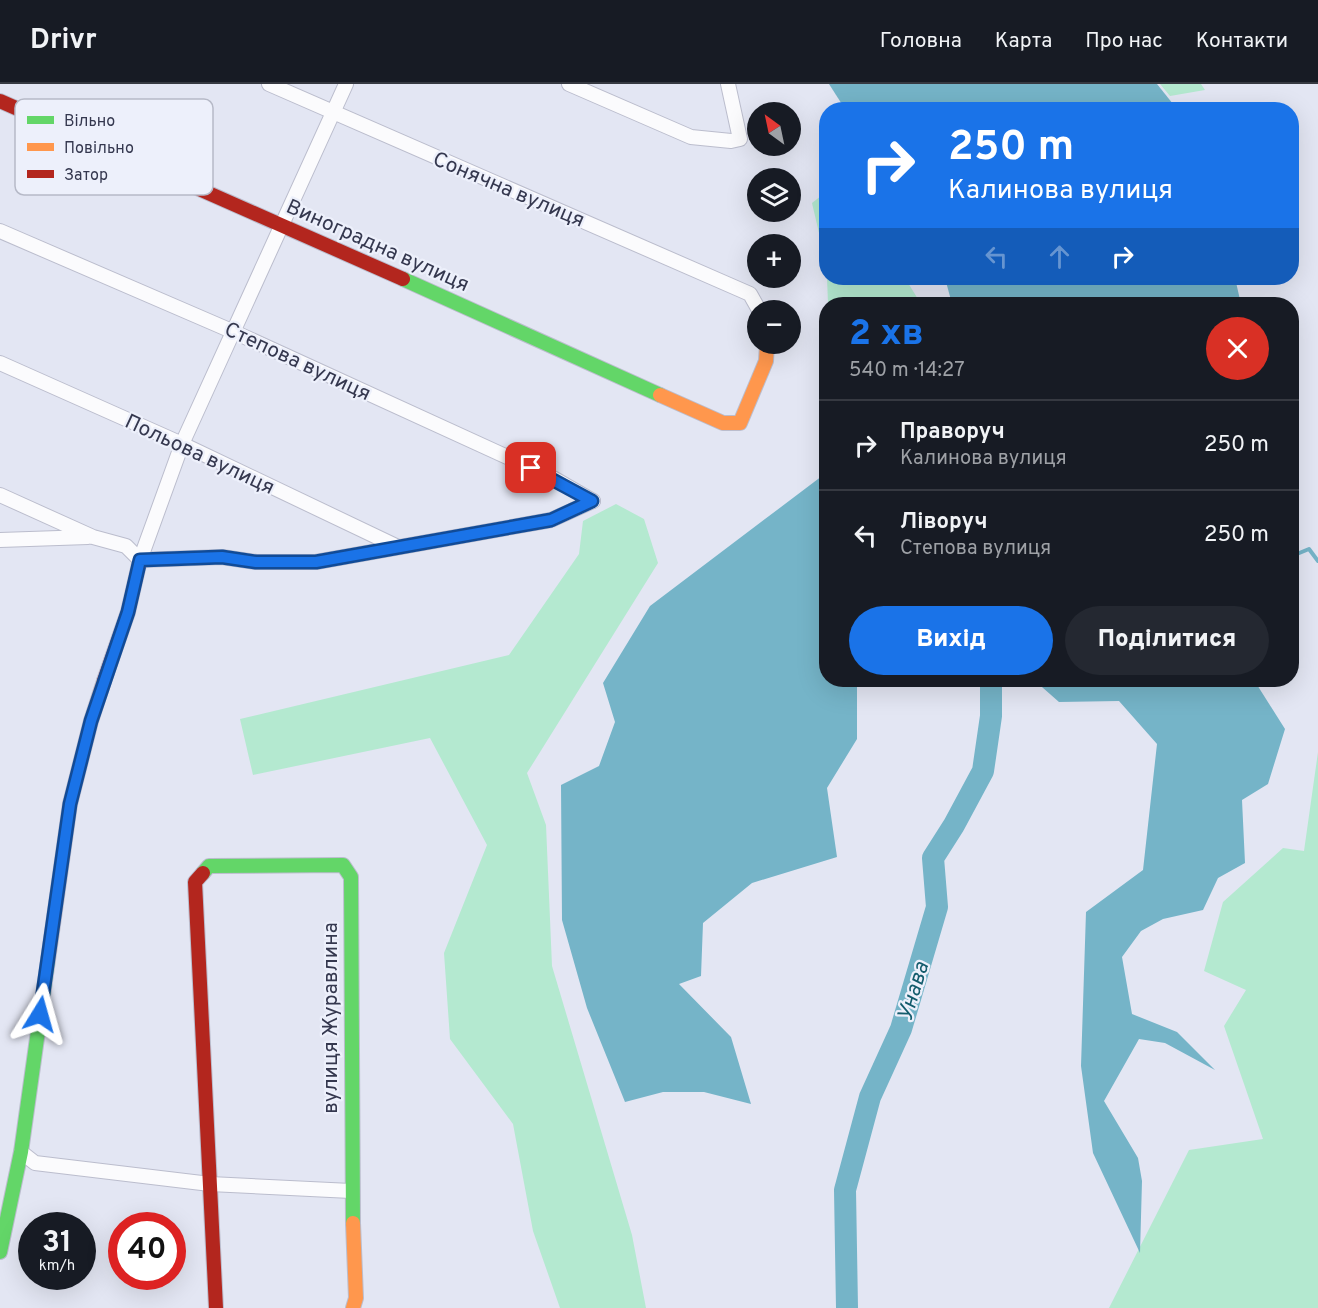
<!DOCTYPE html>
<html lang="uk">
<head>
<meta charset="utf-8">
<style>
	:root { --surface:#171b24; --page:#242831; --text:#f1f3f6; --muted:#9ea1a6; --line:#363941; --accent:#1a73e8 }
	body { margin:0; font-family:Overpass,sans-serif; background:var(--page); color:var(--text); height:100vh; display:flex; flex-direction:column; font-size:22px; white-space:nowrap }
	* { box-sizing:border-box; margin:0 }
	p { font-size:20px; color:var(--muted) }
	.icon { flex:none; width:33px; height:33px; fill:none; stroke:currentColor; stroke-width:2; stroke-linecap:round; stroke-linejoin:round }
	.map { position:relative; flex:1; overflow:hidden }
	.side { position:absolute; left:819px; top:213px; width:480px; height:390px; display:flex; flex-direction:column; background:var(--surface); border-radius:24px; box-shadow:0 6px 24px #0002 }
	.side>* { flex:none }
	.guide { position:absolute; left:819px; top:18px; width:480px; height:183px; border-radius:24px; box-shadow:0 6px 24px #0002; background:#1a73e8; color:#fff; overflow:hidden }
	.needle { width:39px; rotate:327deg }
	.fabs { position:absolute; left:747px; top:18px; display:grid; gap:12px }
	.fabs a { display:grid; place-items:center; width:54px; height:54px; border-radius:50%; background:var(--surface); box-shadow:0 6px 24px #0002; font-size:30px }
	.speed { position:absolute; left:18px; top:1128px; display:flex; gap:12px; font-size:30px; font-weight:700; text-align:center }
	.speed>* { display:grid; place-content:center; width:78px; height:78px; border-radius:50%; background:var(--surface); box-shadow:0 6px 24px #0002; line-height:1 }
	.speed small { font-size:15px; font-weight:400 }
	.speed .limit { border:9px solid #d22; background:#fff; color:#111 }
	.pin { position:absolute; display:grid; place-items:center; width:51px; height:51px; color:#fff; margin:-26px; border-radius:12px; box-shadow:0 3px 9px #0006 }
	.me { position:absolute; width:66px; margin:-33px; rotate:8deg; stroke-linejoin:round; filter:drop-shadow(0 0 4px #0008) }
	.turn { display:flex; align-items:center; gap:21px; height:126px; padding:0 30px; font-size:27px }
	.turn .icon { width:78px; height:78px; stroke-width:2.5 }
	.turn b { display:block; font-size:42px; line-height:51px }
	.lanes { display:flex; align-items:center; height:57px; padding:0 30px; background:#0003; justify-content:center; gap:30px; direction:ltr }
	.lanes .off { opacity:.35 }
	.round { display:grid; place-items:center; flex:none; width:63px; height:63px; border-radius:32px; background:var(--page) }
	.headline { display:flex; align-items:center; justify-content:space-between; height:102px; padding:0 30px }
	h1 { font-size:36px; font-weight:800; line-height:45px; color:var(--accent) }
	.button { display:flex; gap:12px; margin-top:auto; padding:12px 30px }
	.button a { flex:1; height:69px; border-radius:36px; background:var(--accent); color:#fff; font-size:24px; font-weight:800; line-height:69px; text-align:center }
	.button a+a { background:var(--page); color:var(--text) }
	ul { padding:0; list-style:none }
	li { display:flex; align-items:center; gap:18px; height:90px; padding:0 30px; border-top:2px solid var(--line) }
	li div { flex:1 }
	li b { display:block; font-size:22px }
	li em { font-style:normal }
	header { display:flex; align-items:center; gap:36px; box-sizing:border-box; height:84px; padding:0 30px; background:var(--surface); border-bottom:2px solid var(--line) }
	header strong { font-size:28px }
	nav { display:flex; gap:33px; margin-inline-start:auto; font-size:21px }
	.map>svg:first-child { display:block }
	.green { fill:#b4e9d0 }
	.water { fill:#75b4c8 }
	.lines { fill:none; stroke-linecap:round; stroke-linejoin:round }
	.stream { stroke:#75b4c8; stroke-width:4 }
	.river { stroke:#75b4c8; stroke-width:22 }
	.street-casing { stroke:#bbbdcd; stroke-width:16 }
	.fast-casing { stroke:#bbbdcd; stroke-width:16 }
	.slow-casing { stroke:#bbbdcd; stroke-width:16 }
	.jam-casing { stroke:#bbbdcd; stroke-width:16 }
	.street { stroke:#fbfbfd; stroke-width:14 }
	.fast { stroke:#63d668; stroke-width:14 }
	.slow { stroke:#ff974d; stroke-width:14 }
	.jam { stroke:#b3261e; stroke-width:14 }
	.route-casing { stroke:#114b97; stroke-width:15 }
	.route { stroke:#1a73e8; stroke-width:10 }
	.labels { text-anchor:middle; stroke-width:4.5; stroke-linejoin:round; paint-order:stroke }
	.street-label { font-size:21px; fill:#35384f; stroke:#edf0fb }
	.water-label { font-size:22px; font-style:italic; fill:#145c6d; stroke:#edf0fb }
	.key { fill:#edf0fb; stroke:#b6b9c7; stroke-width:1.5 }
	.key-label { font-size:16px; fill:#35384f }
</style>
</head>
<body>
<header>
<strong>Drivr</strong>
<nav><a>Головна</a><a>Карта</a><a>Про нас</a><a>Контакти</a></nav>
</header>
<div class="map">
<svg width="1318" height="1224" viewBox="0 0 1318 1224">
	<rect width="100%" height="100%" fill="#e3e6f3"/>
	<g class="green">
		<path d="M1160 0H1201L1205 6 1170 12Z"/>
		<path d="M826 108V179L812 119Z"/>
		<path d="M827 194H905L921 220H830L828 219Z"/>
		<path d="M616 420 644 435 658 479 527 689 546 741 552 882 632 1151 646 1224H560L533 1147 513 1040 450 955 444 869 487 761 430 654 253 691 240 635 509 571 579 470 583 437Z"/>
		<path d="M1318 668V1224H1109L1189 1066 1263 1055 1224 942 1246 906 1204 887 1223 818 1283 764 1304 767Z"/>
	</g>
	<g class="water">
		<path d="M829 0H1157L1177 25H845Z"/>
		<path d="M945 194H1235L1241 220H952Z"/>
		<path d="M826 389V596H857V655L827 704 837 773 752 799 703 839 701 892 679 900 731 953 751 1020 704 1008H663L625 1018 587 924 562 836 561 701 599 682 615 638 603 599 650 522Z"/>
		<path d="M1034 596H1254L1285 645 1268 700 1242 716 1245 779 1218 794 1203 826 1163 835 1141 847 1122 873 1132 930 1177 948 1215 986 1165 959 1139 955 1104 1017 1138 1074 1142 1097 1140 1169 1093 1069 1081 982 1086 828 1143 786 1157 660 1119 617 1059 618Z"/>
	</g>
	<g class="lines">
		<path class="stream" d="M1292 472 1309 465 1318 477"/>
		<path class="river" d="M847 1224 845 1106 870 1013 901 945 937 823 933 774 954 741 983 687 991 632V596"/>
		<defs>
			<g id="street">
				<path d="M269 0 750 210 759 226"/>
				<path d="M569 0 691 53 731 57 740 55 728 0"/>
				<path d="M0 147 234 248 553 394 593 417"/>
				<path d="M0 279 182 360 398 463"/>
				<path d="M0 411 93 453 126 462 140 476 222 473 256 478H316L551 436 593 417"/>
				<path d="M0 456 88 453"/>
				<path d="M140 476 182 360 346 0"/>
				<path d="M21 1068 35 1079 210 1100 351 1107"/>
			</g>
			<g id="fast">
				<path d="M403 195 660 311"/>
				<path d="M203 789 209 782 343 781 351 793 353 1139"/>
				<path d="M0 1168 21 1068 48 876"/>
			</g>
			<g id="slow">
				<path d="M660 311 723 339H740L766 277 767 260"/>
				<path d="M48 876 70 720 91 637 104 597"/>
				<path d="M353 1139 356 1214 353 1224"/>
			</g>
			<g id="jam">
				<path d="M0 17 403 195"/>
				<path d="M104 597 128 528 140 476"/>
				<path d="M203 789 195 798 216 1224"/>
			</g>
		</defs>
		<use href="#street" class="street-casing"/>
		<use href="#fast" class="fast-casing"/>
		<use href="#slow" class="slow-casing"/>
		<use href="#jam" class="jam-casing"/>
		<use href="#street" class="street"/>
		<use href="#fast" class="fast"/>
		<use href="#slow" class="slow"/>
		<use href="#jam" class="jam"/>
	</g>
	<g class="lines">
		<defs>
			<path id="route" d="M40 930 70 720 91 637 128 528 140 476 222 473 256 478H316L551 436 592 417 531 384"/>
		</defs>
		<use href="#route" class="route-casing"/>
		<use href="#route" class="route"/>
	</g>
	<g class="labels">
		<g class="street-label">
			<text transform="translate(509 105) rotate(23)" y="7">Сонячна вулиця</text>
			<text transform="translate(378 161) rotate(24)" y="7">Виноградна вулиця</text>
			<text transform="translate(298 277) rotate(25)" y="7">Степова вулиця</text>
			<text transform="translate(200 370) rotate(25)" y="7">Польова вулиця</text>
			<text transform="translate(330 934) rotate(-90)" y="7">вулиця Журавлина</text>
		</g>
		<g class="water-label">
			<text transform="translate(912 907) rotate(-73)" y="8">Унава</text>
		</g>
	</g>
	<rect x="15" y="15" width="198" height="96" rx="9" class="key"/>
	<rect x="27" y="32" width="27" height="8" fill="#63d668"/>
	<rect x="27" y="59" width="27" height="8" fill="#ff974d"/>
	<rect x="27" y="86" width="27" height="8" fill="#b3261e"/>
	<g class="key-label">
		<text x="64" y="42">Вільно</text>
		<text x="64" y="69">Повільно</text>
		<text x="64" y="96">Затор</text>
	</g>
</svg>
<div class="fabs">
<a><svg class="needle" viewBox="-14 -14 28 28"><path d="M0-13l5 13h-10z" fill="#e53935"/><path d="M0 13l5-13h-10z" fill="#9ea1a6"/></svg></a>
<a><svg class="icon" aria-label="layers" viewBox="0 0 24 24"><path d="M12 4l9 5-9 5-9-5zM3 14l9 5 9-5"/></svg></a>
<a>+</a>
<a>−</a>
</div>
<div class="speed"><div>31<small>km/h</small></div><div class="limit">40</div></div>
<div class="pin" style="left:531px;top:384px;background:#d93025"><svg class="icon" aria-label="arrive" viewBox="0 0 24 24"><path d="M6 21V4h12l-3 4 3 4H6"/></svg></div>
<svg class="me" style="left:40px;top:930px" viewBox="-20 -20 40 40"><path d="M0-17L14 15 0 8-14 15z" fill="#1a73e8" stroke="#fff" stroke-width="4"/></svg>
<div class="guide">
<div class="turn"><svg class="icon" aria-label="right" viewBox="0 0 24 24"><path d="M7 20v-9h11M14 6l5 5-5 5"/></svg><div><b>250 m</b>Калинова вулиця</div></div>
<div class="lanes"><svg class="icon off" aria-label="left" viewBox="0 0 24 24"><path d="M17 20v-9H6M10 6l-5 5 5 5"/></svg><svg class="icon off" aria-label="ahead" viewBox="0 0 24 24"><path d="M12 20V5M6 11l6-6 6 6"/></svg><svg class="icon" aria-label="right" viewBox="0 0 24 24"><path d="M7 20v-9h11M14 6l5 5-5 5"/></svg></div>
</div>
<section class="side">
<div class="headline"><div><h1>2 хв</h1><p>540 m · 14:27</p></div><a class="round" style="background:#d93025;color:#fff"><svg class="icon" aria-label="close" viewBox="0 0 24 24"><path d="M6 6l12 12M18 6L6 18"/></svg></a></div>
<ul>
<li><svg class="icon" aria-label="right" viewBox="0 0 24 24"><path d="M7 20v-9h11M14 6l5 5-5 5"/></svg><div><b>Праворуч</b><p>Калинова вулиця</p></div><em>250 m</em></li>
<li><svg class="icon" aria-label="left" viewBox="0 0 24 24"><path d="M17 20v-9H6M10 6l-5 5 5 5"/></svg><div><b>Ліворуч</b><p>Степова вулиця</p></div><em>250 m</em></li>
</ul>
<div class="button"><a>Вихід</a><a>Поділитися</a></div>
</section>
</div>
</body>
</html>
